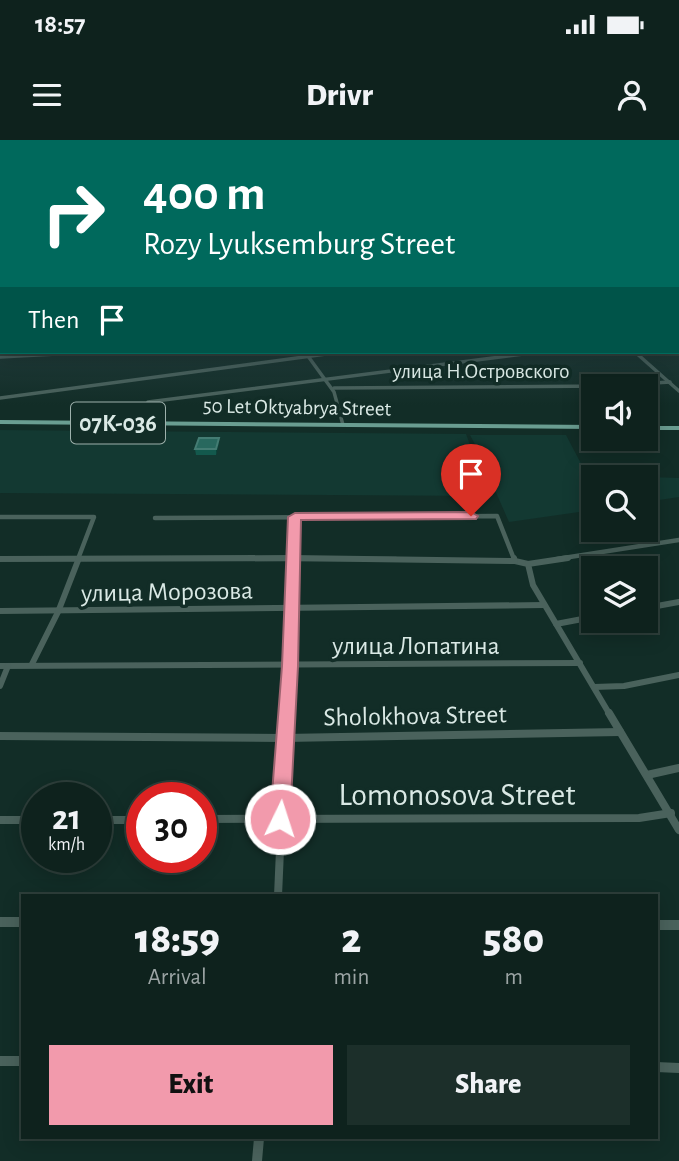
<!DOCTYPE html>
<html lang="en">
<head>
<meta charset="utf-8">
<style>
	:root { --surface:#0e221d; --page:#1c2f2a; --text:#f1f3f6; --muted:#9ba4a4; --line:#2e3f3b; --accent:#f29aac }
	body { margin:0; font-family:"Alegreya Sans",sans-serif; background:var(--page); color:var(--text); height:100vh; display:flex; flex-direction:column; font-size:26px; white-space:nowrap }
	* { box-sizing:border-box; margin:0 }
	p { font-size:23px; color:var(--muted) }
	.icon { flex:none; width:38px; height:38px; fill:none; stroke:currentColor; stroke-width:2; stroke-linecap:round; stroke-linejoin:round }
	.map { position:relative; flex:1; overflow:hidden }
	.sheet { position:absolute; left:21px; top:754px; width:637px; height:245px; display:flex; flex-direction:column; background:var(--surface); border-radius:0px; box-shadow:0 4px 18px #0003,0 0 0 2px var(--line) }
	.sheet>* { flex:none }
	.hud { position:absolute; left:0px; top:0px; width:679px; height:214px; box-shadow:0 4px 18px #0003,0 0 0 2px var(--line); background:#00695c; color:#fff; overflow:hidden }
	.fabs { position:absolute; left:581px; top:234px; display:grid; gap:14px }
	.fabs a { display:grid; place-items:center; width:77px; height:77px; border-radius:0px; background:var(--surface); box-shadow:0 4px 18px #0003,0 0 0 2px var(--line); font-size:35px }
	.speed { position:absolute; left:21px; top:642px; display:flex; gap:14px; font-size:35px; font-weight:700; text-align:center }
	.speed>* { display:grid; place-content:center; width:91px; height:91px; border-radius:50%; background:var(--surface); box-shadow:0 4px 18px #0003,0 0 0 2px var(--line); line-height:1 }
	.speed small { font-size:18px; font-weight:400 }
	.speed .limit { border:10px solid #d22; background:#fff; color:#111 }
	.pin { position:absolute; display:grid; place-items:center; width:60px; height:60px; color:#fff; margin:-72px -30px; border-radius:50% 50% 50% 0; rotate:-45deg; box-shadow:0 0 7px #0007 }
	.pin .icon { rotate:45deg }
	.me { position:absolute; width:77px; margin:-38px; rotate:4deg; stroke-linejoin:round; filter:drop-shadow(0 0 5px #0008) }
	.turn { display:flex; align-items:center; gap:24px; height:147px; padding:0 28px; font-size:32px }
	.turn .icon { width:91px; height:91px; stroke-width:2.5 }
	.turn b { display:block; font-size:49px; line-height:60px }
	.then { display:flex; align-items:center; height:66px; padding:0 28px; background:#0003; gap:14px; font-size:26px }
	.eta { display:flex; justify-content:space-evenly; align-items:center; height:119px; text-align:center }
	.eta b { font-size:42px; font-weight:800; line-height:49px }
	.cta { display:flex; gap:14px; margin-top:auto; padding:14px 28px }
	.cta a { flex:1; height:80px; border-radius:0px; background:var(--accent); color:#111; font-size:28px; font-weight:800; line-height:80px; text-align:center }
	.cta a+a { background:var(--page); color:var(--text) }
	.status { display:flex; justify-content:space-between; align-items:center; height:49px; padding:0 35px; background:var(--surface); direction:ltr }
	.status svg { height:19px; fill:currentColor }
	header { display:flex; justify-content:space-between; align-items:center; height:91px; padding:0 28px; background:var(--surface); font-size:32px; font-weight:800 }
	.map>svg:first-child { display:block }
	.built { fill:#133932 }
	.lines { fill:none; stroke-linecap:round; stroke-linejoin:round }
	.street-far4 { stroke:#4a625c; stroke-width:3.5 }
	.street-far3 { stroke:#4a625c; stroke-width:4.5 }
	.street-far2 { stroke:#4a625c; stroke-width:6 }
	.street-far1 { stroke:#4a625c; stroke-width:8 }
	.street { stroke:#4a625c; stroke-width:10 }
	.primary { fill:#6a9d91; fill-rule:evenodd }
	.wall { fill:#13594d }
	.shaded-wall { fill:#0a4137 }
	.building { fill:#28685e; stroke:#447c73; stroke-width:2 }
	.route { fill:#f29aac; stroke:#9d6470; stroke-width:2 }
	.labels { text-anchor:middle; stroke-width:7; stroke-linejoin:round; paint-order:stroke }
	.far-street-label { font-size:21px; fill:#dae9e5; stroke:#122d27 }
	.shield { fill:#122d27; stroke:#9eb1ac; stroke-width:2 }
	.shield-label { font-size:24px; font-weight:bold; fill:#dae9e5 }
	.street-label { font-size:26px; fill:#dae9e5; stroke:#122d27 }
	.near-street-label { font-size:32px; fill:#dae9e5; stroke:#122d27 }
</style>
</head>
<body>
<div class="status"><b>18:57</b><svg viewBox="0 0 49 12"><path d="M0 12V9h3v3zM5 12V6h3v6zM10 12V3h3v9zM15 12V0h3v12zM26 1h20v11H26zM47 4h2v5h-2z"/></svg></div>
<header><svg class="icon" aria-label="menu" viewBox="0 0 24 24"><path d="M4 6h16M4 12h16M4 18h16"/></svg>Drivr<svg class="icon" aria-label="person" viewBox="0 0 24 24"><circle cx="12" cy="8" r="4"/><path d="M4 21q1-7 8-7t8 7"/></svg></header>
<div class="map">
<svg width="679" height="1021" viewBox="0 0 679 1021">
	<rect width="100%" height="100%" fill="#122d27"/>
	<g class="built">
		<path d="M0 290 466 294 489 356 0 353Z"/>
		<path d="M470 295H566L587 335 679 338V357L646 362V338H593V370L509 382 487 332 482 312 478 310Z"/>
	</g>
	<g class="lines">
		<g class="street-far4">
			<path d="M305 212 334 252 343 285"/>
			<path d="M635 212 679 251"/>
			<path d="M0 217 95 212"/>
			<path d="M334 248 607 246 670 242"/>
			<path d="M0 258 341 212"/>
			<path d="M148 262 539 212"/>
		</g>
		<g class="street-far3">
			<path d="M0 377H94L78 419"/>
			<path d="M155 378 497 376 514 419"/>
			<path d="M0 419H396"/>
			<path d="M292 419 294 377"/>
			<path d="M557 419 679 400"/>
		</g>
		<g class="street-far2">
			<path d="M514 418 515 421 528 424 533 445 610 575"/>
			<path d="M0 419 292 418 515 421"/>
			<path d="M528 424 568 418"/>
			<path d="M646 468 679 462"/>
			<path d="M0 471 544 465"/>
			<path d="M556 484 593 477"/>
			<path d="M32 524 58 472 79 418"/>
			<path d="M0 526 580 523"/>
			<path d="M0 546 8 526"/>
			<path d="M594 547 624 546 679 535"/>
			<path d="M286 575 292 418"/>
		</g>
		<g class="street-far1">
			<path d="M609 573 679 690"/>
			<path d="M0 596 285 598 620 592"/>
			<path d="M647 635 679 628"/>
			<path d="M201 679 639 678 671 673"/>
			<path d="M0 680H37"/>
			<path d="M96 680H142"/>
			<path d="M278 756 286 573"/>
		</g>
		<g class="street">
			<path d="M0 782H23"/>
			<path d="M656 785H679"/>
			<path d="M0 921H23"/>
			<path d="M656 927 679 928"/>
			<path d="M257 1021 259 998"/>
		</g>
		<g class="primary">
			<path d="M0 280 593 285V289L0 284Z"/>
			<rect x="646" y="286" width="33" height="4"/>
		</g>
	</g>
	<path class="wall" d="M219 303 216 315H196L195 309Z"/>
	<path class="shaded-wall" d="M219 298V303L216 315V309Z"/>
	<path class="building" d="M199 298H219L216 309H195Z"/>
	<linearGradient id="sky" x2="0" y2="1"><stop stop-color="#0a1915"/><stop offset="0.46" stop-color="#334c52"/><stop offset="1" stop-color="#334c52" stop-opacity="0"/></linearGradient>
	<rect width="679" height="265" fill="url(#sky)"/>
	<path class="route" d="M471 372 478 376 476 379 301 380 298 526 290 679 287 684 280 687 273 684 270 679 282 526 288 377 295 373Z"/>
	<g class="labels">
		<g class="far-street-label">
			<text x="481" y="238">улица Н.Островского</text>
			<text transform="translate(297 267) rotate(1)" y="7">50 Let Oktyabrya Street</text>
		</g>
		<rect class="shield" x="71" y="262.5" width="94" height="41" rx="5"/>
		<g class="shield-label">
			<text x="118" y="291">07К-036</text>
		</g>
		<g class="street-label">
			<text transform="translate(167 451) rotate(-1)" y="9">улица Морозова</text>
			<text x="416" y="514">улица Лопатина</text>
			<text transform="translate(415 575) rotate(-1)" y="9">Sholokhova Street</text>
		</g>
		<g class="near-street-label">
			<text x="457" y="665">Lomonosova Street</text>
		</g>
	</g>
</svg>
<div class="fabs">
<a><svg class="icon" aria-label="sound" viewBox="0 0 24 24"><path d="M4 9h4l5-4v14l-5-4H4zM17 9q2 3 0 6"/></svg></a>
<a><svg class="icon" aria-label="search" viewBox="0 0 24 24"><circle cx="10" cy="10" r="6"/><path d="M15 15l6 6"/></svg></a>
<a><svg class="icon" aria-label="layers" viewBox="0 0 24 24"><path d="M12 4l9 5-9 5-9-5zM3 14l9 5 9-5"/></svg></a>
</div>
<div class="speed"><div>21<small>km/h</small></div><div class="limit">30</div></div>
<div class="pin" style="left:471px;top:376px;background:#d93025"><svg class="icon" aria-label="arrive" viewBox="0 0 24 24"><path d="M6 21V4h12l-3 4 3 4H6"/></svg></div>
<svg class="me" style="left:280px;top:679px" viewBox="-20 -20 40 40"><circle r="17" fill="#f29aac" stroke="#fff" stroke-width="3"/><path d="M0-11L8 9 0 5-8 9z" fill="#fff"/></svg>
<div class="hud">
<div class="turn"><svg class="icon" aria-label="right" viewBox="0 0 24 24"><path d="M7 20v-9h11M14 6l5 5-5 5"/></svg><div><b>400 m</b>Rozy Lyuksemburg Street</div></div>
<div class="then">Then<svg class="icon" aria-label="arrive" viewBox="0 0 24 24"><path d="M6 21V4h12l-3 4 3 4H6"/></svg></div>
</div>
<section class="sheet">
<div class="eta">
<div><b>18:59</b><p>Arrival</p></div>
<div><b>2</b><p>min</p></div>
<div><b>580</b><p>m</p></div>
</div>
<div class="cta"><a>Exit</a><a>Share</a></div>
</section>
</div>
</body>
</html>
